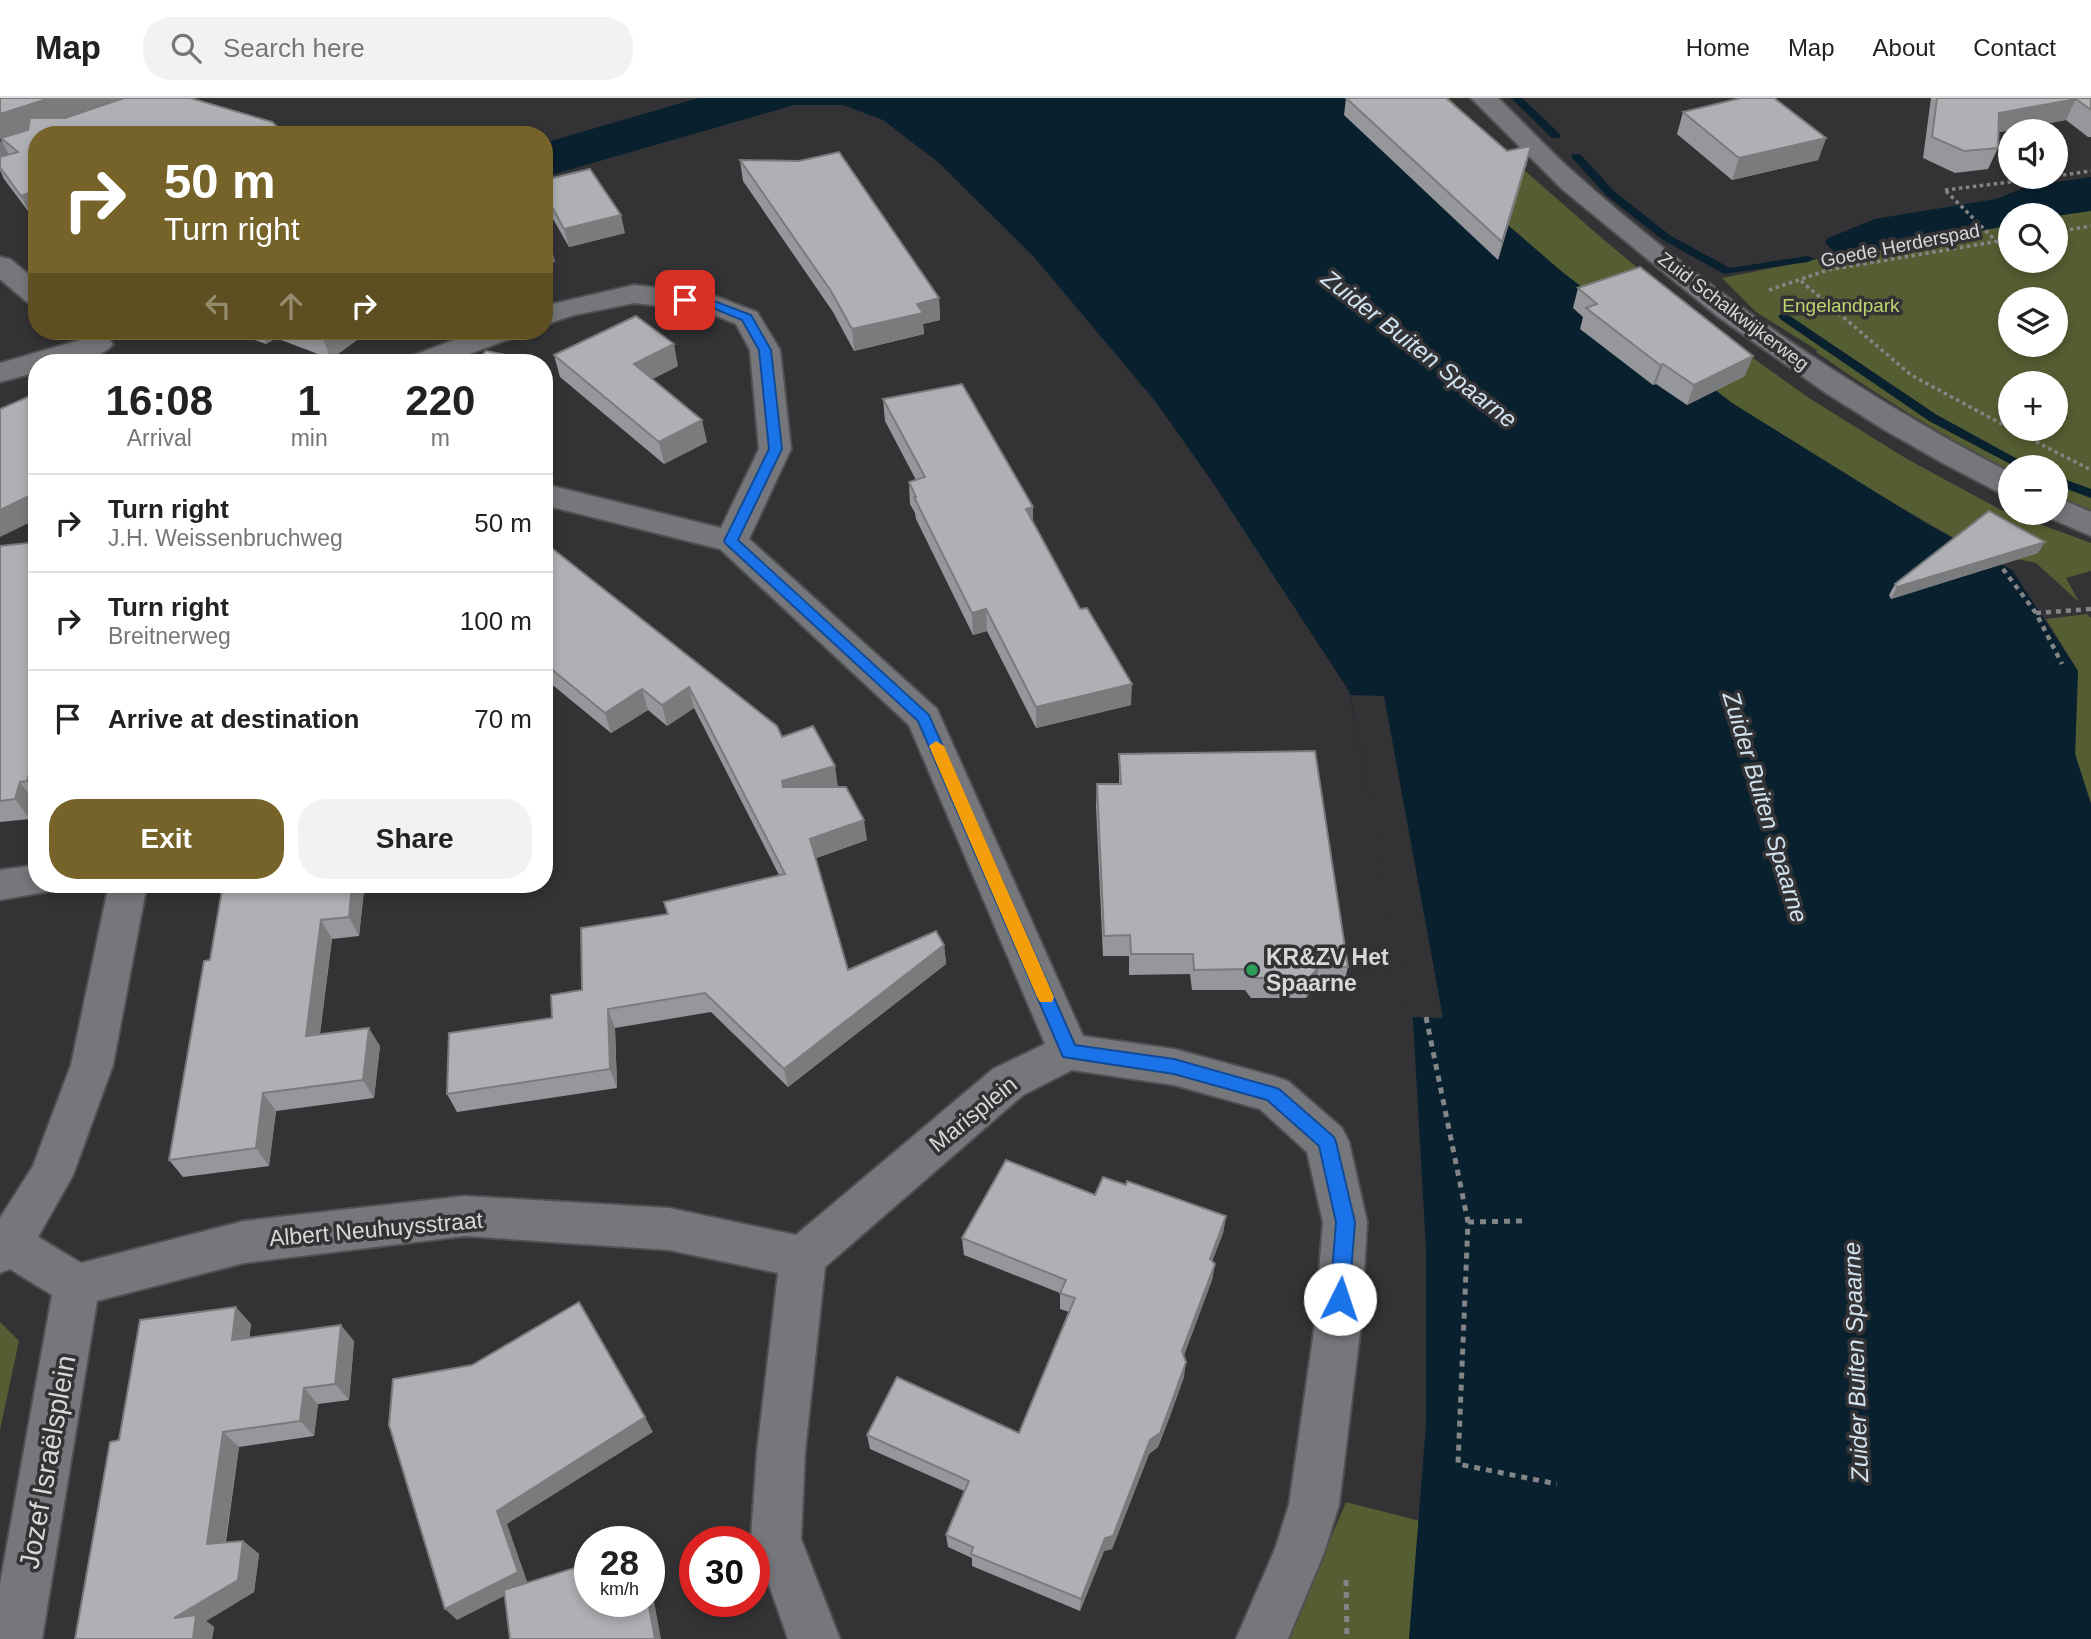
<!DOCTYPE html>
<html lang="en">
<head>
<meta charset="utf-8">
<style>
	:root { --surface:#fff; --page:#f2f2f2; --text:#222; --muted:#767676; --line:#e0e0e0; --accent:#75632a }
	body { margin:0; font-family:Helvetica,sans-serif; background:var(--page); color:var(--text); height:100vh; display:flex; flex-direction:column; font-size:26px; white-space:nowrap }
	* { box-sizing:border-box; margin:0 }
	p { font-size:23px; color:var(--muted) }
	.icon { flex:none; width:38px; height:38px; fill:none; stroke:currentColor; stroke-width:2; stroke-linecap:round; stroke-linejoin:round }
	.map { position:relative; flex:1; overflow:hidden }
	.side { position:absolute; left:28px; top:256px; width:525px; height:539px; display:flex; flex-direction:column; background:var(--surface); border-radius:28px; box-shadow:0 4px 10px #0003 }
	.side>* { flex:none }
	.top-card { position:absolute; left:28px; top:28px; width:525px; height:214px; border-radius:28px; box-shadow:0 4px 10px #0003; background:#75632a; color:#fff; overflow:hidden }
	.controls { position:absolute; left:1998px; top:21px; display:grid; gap:14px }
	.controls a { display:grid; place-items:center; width:70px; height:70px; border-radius:50%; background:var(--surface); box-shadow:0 4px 10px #0003; font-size:35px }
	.speed { position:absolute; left:574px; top:1428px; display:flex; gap:14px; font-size:35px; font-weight:700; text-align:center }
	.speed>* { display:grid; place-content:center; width:91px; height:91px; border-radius:50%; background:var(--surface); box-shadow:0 4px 10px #0003; line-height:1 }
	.speed small { font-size:18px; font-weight:400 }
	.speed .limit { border:10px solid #d22; background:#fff; color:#111 }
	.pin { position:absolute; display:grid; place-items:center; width:60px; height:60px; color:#fff; margin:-30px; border-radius:14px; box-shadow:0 4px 10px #0006 }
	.me { position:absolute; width:77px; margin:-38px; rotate:4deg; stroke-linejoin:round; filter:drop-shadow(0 0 5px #0008) }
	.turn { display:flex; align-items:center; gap:24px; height:147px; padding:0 21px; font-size:32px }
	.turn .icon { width:91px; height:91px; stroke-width:2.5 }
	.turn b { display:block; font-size:49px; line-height:60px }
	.lanes { display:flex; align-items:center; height:66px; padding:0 21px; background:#0003; justify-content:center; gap:35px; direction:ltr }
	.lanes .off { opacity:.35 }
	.eta { display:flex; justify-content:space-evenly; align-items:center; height:119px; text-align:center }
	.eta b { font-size:42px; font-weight:700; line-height:49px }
	.primary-button { display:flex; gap:14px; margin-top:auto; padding:14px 21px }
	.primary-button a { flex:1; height:80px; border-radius:28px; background:var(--accent); color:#fff; font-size:28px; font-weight:700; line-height:80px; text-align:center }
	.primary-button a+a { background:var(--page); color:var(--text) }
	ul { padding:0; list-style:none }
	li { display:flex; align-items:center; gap:21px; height:98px; padding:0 21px; border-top:2px solid var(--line) }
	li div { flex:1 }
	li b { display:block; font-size:26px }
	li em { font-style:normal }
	header { display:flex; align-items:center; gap:42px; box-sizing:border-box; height:98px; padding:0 35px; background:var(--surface); border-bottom:2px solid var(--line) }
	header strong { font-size:33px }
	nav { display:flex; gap:38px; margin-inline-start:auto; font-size:24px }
	.search { width:490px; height:63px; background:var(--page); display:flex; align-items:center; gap:18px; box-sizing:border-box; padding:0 24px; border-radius:28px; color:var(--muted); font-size:26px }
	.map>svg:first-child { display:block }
	.green { fill:#555e32; fill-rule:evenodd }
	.water { fill:#09202e }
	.pier { fill:#333336 }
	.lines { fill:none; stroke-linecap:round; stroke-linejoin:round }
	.stream { fill:#09202e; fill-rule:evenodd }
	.street-casing { stroke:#4f5052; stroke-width:4 }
	.path-far2 { stroke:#848587; stroke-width:3.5; stroke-dasharray:3.5 3.5; stroke-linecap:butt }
	.path-far1 { stroke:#848587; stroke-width:4.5; stroke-dasharray:5 5; stroke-linecap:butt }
	.path { stroke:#848587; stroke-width:5; stroke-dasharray:6 6; stroke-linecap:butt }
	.street { fill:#76777a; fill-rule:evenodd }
	.wall { fill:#96979a }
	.shaded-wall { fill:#7a7b7d }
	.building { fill:#afb0b3; stroke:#7a7b7d; stroke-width:2 }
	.route { fill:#1a73e8; stroke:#114b97; stroke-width:2 }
	.slow { fill:#f59e0b }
	.leisure-dot { fill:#2e9e5b; stroke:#333336; stroke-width:2.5 }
	.labels { text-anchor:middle; stroke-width:7; stroke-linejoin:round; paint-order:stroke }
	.far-street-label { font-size:19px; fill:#d7d8d9; stroke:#333336 }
	.far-park-label { font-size:19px; fill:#bfd56e; stroke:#333336 }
	.poi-label { font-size:23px; font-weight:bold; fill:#d7d8d9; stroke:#333336; text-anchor:start }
	.street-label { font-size:23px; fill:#d7d8d9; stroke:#333336 }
	.water-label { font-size:24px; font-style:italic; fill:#d1e2ef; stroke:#333336 }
	.near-street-label { font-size:28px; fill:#d7d8d9; stroke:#333336 }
</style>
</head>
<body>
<header>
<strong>Map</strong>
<div class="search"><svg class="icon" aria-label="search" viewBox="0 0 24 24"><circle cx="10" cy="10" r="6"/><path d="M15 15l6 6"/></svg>Search here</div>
<nav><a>Home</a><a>Map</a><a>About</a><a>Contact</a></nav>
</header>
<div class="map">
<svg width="2091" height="1541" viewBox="0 0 2091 1541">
	<rect width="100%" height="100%" fill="#333336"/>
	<g class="green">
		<path d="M1376 0H1449L1524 72 1604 142 1705 226 1809 300 1907 361 2001 412 2091 445V473L2066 480 2079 504 2036 465 1976 453 1835 371 1732 305 1561 173 1480 103Z"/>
		<path d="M2091 112V414L2056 397V369H2011V373C1943 338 1878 298 1816 254L1817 252 1756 214 1722 180 2011 123V163H2056V117ZM2011 201H2056V247H2011ZM2011 285H2056V331H2011Z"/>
		<path d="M2087 516 2091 520V706L2075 656 2078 573 2046 521Z"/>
		<path d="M0 1224 19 1243 0 1332Z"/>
		<path d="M1346 1404 1420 1423 1409 1541H1288Z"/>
	</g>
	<g class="water">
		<path d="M698 0H1376L1480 103 1561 173 1732 305 1927 426 2012 472 2078 573 2075 656 2091 706V1541H1409L1426 1327V1151L1413 922 1349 593 1211 382 1155 303 1034 159 938 64 883 22 843 7H794L544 79V45Z"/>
		<path d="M2091 79V113L2056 118 2011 117V127L1839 160 1825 144 1828 140 1875 121 1996 101 2029 88Z"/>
	</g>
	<g class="pier">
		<path d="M37 185V225L16 230 0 215V193Z"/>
		<path d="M1350 597 1384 598 1443 920 1410 919Z"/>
	</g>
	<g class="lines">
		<g class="stream">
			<path d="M1511 0H1522L1560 36V40H1552Z"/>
			<path d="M1572 56H1580L1615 94 1671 138 1730 170 1808 158 1814 161 1808 164 1724 176 1663 142 1607 98 1572 60Z"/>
			<path d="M1784 214 1937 317 2032 369H2016L1929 323 1780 221 1778 218Z"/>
			<path d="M2056 378 2091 391V400L2056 387Z"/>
		</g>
		<defs>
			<g id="street">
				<path d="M1471 0H1498C1522 23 1545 48 1570 71 1703 190 1852 293 2011 375V398L2000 395 1941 364 1883 331 1826 295 1717 218 1562 91Z"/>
				<path d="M37 32 48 37H37V49L0 60V44Z"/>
				<path d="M0 159 10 161 37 183V206L27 204 0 181Z"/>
				<path d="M634 187 710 196 757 214 780 252 791 351 749 441 937 611 1083 938 1174 951 1273 978 1288 983 1342 1030 1349 1044 1367 1124 1361 1226 1339 1407 1324 1455 1288 1541H1236L1275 1451 1289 1407 1315 1226 1323 1124 1307 1054 1260 1011 1174 987 1072 972 1023 997 825 1169 805 1354 801 1441 840 1541H788L754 1444 751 1441 757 1354 778 1175 669 1152 465 1138 244 1165 97 1203 42 1541H0V1486L52 1197 10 1171 0 1175V1120L33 1068 71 967 109 786H147L113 967 73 1077 38 1139 81 1165 244 1123 465 1098 669 1110 796 1137 993 971 1045 946 909 627 720 451 544 407V386L721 430 759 351 750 252 736 226 704 213 634 205 574 217 544 227V208Z"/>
				<path d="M478 233H520L515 239 448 264H406L411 258Z"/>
				<path d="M98 237 108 240 113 246C100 264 57 264 37 264V274L0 284V265Z"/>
				<path d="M2056 399 2091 414V438L2045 418 2043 415H2056Z"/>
				<path d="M37 767V786H54L51 793 0 802V772Z"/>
			</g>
		</defs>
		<use href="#street" class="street-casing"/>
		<g class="path-far2">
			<path d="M1995 39 2011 51"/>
			<path d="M2056 78 2091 73"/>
			<path d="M1945 92 2051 79"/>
			<path d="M1946 93 1996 143"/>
			<path d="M2056 134 2091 128"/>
			<path d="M1801 183 1911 277 2011 331"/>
			<path d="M1769 192 1828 172 2011 141"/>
			<path d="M2011 331 2091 372"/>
		</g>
		<g class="path-far1">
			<path d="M2003 471 2036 515 2062 566"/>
			<path d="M2036 515 2091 511"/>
		</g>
		<g class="path">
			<path d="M1426 919 1468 1124 1458 1366 1557 1386"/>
			<path d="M1468 1124 1522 1123"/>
			<path d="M1346 1482 1347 1541"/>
		</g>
		<use href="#street" class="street"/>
	</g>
	<g class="wall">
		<path d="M0 0 37 37 31 117 4 81 0 72V59L9 57 1 41H0Z"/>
		<path d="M1346 0 1527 65 1498 162 1344 17Z"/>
		<path d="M1931 0H2091V39H2088L2066 22 1998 34V50L1988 71 1955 75 1923 60Z"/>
		<path d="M1683 14 1826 40 1818 62 1732 82 1677 36Z"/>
		<path d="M740 62 939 200 940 222 923 226 924 236 854 253 833 214 743 83Z"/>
		<path d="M544 82 625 135 569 149 544 105Z"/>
		<path d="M1578 190 1745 278 1687 307 1656 286 1653 287 1580 231 1583 219 1573 210Z"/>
		<path d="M229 233H369L331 261 276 240 266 246Z"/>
		<path d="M554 257 678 268 652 281 707 344 664 366 560 279Z"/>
		<path d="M883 301 1033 424 1131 607 1036 630 987 533 973 537 916 421 915 415 910 406 909 384 916 382 885 323Z"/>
		<path d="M37 444V704H34L30 721 0 724V448Z"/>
		<path d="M544 444 782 639 838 689 867 742 816 760 848 872 944 847 946 866 788 989 711 914 615 930 617 990 457 1014 447 996 552 920 667 816 664 804 779 777 694 610 667 628 648 612 611 635 544 580Z"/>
		<path d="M2038 455 1891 501 1889 497 1895 486Z"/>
		<path d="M1119 656 1348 869 1343 889 1314 890 1306 900H1251L1245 892H1192L1190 876 1129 877V858H1103L1096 708 1097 686H1119Z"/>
		<path d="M223 786H361L364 792 359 838 332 841 320 936 380 948 374 1000 276 1013 269 1068 183 1079 169 1062 210 862Z"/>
		<path d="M1126 1087 1226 1118 1223 1135 1212 1163 1215 1166 1212 1182 1184 1257V1279L1170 1318 1158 1349 1149 1356 1112 1451 1104 1453 1080 1513 972 1468V1460L948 1449 946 1437 964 1393 870 1351 867 1337 1019 1335 1069 1214 1060 1211V1195L964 1157 962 1140Z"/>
		<path d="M251 1226 249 1240 354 1243 349 1302 318 1306 314 1338 239 1349 226 1444 243 1443 259 1456 254 1494 206 1523 214 1529 212 1541H75L119 1342Z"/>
	</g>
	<g class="shaded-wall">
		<path d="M50 0H126L0 41V16Z"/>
		<path d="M2076 1 2066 22 1990 36 1999 15Z"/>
		<path d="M1826 40 1818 62 1732 82 1739 60Z"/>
		<path d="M1531 48 1527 65 1498 162 1502 144Z"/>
		<path d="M37 92V116L31 117 21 98Z"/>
		<path d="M621 117 625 135 569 149 564 131Z"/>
		<path d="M550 143 555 164 544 167V144Z"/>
		<path d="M939 200 940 222 923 226 924 236 854 253 852 231 917 206Z"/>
		<path d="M261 233H273L276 240 266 246Z"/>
		<path d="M334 233H369L331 261 323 241Z"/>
		<path d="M674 246 678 268 639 288 634 266Z"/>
		<path d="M1753 258 1745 278 1687 307 1694 287Z"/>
		<path d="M1663 266 1656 286 1653 287 1660 267Z"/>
		<path d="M702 322 707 344 664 366 659 344Z"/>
		<path d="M37 394V421L0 439V412Z"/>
		<path d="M1033 409V431L1026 411Z"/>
		<path d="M2045 444 2038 455 1891 501 1897 489Z"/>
		<path d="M986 511 987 533 973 537 972 515Z"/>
		<path d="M1132 586 1131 607 1036 630V609Z"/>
		<path d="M689 589 694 610 667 628 662 607Z"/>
		<path d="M642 591 648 612 611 635 605 615Z"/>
		<path d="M37 647V697L27 683Z"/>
		<path d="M835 668 838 689 786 704 782 683Z"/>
		<path d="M20 684 34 704 30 721 15 701Z"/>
		<path d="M864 722 867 742 814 761 810 741Z"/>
		<path d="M352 786H361L364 792 359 838 349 819Z"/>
		<path d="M321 822 332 841 317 956 306 938Z"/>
		<path d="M944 847 946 866 788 989 784 971Z"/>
		<path d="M1319 869 1314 890 1306 900 1310 879Z"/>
		<path d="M608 911 615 930 617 990 610 971Z"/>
		<path d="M369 930 380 948 374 1000 363 982Z"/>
		<path d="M263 995 276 1013 269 1068 256 1050Z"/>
		<path d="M1226 1118 1223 1135 1207 1177 1210 1161Z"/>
		<path d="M1215 1166 1212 1182 1180 1268 1182 1253Z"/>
		<path d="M236 1209 251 1226 247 1259 232 1242Z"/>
		<path d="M341 1227 354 1243 349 1302 335 1286Z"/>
		<path d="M1186 1264 1184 1279 1158 1349 1149 1356 1112 1451 1104 1453 1080 1513 1081 1501 1105 1440Z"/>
		<path d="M304 1290 318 1306 314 1338 300 1323Z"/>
		<path d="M645 1319 653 1334 507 1426 528 1486 457 1522 445 1511 497 1413Z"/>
		<path d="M223 1334 239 1349 223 1459 207 1446Z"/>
		<path d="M243 1443 259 1456 254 1494 206 1523 214 1529 212 1541H193L174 1520Z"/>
		<path d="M649 1476 661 1541H655L648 1503H649Z"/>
	</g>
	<g class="building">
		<path d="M0 0H50L0 16Z"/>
		<path d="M124 0H190L272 24 286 37H37V92L21 98 0 69V59L18 54 1 40 28 32 30 20H65Z"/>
		<path d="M1346 0H1446L1507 53 1531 48 1502 144Z"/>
		<path d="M1741 0H1774L1826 40 1739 60 1683 14Z"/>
		<path d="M1937 0H2091V12L2076 1 1999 15 1998 50 1964 53 1932 39Z"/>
		<path d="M839 54 939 200 917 206 923 215 852 231 831 193 740 62 799 63Z"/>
		<path d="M590 71 621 117 564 131 544 94V82Z"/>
		<path d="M544 133 550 143 544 144Z"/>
		<path d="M1640 169 1753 258 1694 287 1663 266 1660 267 1586 210 1597 206 1578 190Z"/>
		<path d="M636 218 674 246 634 266 702 322 659 344 554 257Z"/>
		<path d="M302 233H334L323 241Z"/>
		<path d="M486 253 531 262 528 264H476Z"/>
		<path d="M962 286 1033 409 1026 411 1080 511 1087 510 1132 586 1036 609 986 511 972 515 914 399H916L909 384 925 379 883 301Z"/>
		<path d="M37 295V394L0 412V311Z"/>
		<path d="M1989 413 2045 444 1897 489 1895 486Z"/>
		<path d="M37 444V647L27 683 20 684 15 701 0 703V448Z"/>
		<path d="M544 444 777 628 782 639 813 628 835 668 782 683 783 689H846L864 722 810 741 848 872 936 833 944 847 784 971 705 895 608 911 610 971 447 996 449 935 552 920 551 897 582 892 581 830 668 816 664 804 785 776 689 589 662 607 642 591 605 615 544 565Z"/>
		<path d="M1315 653 1348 869H1319L1310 879 1255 880 1249 871 1194 872 1193 856H1131L1130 837 1104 838 1097 686H1121L1119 656Z"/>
		<path d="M223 786H352L349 819 321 822 306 938 369 930 363 982 263 995 256 1050 169 1062 204 863 210 862Z"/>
		<path d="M1006 1062 1095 1097 1103 1079 1126 1087 1127 1083 1226 1118 1210 1161 1215 1166 1182 1253 1186 1264 1172 1303 1160 1335 1150 1342 1113 1438 1105 1440 1081 1501 971 1456 973 1449 946 1437 969 1383 867 1337 897 1279 1019 1335 1075 1200 1060 1195 1066 1182 962 1140Z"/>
		<path d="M579 1204 645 1319 497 1413 518 1474 445 1511 389 1327 393 1281 472 1267Z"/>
		<path d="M236 1209 232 1242 341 1227 335 1286 304 1290 300 1323 223 1334 207 1446 243 1443 238 1482 174 1520 196 1517 193 1541H75L110 1344 119 1342 140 1222Z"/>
		<path d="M590 1465V1503H648L655 1541H510L504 1492Z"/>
	</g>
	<path class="route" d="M685 199 714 203 751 217 771 252 782 351 738 442 929 617 1075 947 1174 961 1273 989 1279 991 1334 1039 1336 1044 1355 1124 1349 1201 1347 1207 1340 1210 1333 1207 1330 1201 1336 1124 1319 1048 1267 1002 1174 976 1063 959 918 623 726 446 724 443 769 351 759 252 742 222 708 208 680 205V200Z"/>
	<path class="slow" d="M936 643 944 648 1054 899 1052 904H1040L1037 899 929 648Z"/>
	<circle class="leisure-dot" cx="1252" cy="872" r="7"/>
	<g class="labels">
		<g class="far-street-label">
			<text transform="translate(1900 147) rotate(-11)" y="7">Goede Herderspad</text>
			<text transform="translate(1734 213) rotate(37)" y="7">Zuid Schalkwijkerweg</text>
		</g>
		<g class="far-park-label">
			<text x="1841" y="214">Engelandpark</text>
		</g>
		<g class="poi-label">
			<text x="1266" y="867">KR&amp;ZV Het<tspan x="1266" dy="26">Spaarne</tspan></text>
		</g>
		<g class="street-label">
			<text transform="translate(973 1016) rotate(-39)" y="8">Marisplein</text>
			<text transform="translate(376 1131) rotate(-5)" y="8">Albert Neuhuysstraat</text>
		</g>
		<g class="water-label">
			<text transform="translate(1419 251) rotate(38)" y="8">Zuider Buiten Spaarne</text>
			<text transform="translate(1765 709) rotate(73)" y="8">Zuider Buiten Spaarne</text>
			<text transform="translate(1856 1264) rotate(-92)" y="8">Zuider Buiten Spaarne</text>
		</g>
		<g class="near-street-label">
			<text transform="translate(47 1364) rotate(-80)" y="10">Jozef Israëlsplein</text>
		</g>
	</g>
</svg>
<div class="controls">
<a><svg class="icon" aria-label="sound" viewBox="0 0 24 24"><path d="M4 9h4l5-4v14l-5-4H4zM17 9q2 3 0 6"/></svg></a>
<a><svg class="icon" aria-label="search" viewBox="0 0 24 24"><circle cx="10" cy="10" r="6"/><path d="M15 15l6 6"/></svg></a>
<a><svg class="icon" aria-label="layers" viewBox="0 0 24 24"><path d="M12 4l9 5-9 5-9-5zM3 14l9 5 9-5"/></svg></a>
<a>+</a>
<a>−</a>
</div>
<div class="speed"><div>28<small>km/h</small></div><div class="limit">30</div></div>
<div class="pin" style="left:685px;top:202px;background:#d93025"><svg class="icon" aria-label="arrive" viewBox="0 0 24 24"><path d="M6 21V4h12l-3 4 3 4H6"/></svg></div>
<svg class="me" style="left:1340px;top:1201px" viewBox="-20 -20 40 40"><circle r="19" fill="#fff"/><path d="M0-13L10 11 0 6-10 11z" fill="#1a73e8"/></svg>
<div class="top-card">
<div class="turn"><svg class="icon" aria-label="right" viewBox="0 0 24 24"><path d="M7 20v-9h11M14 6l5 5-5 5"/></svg><div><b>50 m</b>Turn right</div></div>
<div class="lanes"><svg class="icon off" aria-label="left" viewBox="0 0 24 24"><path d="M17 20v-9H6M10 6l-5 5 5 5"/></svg><svg class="icon off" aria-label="ahead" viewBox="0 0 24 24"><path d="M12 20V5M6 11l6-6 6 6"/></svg><svg class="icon" aria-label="right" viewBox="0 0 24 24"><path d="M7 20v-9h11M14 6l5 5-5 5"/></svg></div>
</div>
<section class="side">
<div class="eta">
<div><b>16:08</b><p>Arrival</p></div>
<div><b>1</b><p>min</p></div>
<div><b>220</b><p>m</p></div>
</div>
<ul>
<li><svg class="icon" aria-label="right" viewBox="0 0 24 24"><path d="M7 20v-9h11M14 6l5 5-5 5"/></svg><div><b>Turn right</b><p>J.H. Weissenbruchweg</p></div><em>50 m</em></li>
<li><svg class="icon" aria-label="right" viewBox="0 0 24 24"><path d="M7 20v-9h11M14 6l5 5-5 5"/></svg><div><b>Turn right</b><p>Breitnerweg</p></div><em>100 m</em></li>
<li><svg class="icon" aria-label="arrive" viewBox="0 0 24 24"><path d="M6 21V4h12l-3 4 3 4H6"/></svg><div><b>Arrive at destination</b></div><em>70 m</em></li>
</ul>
<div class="primary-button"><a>Exit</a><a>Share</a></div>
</section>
</div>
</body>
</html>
